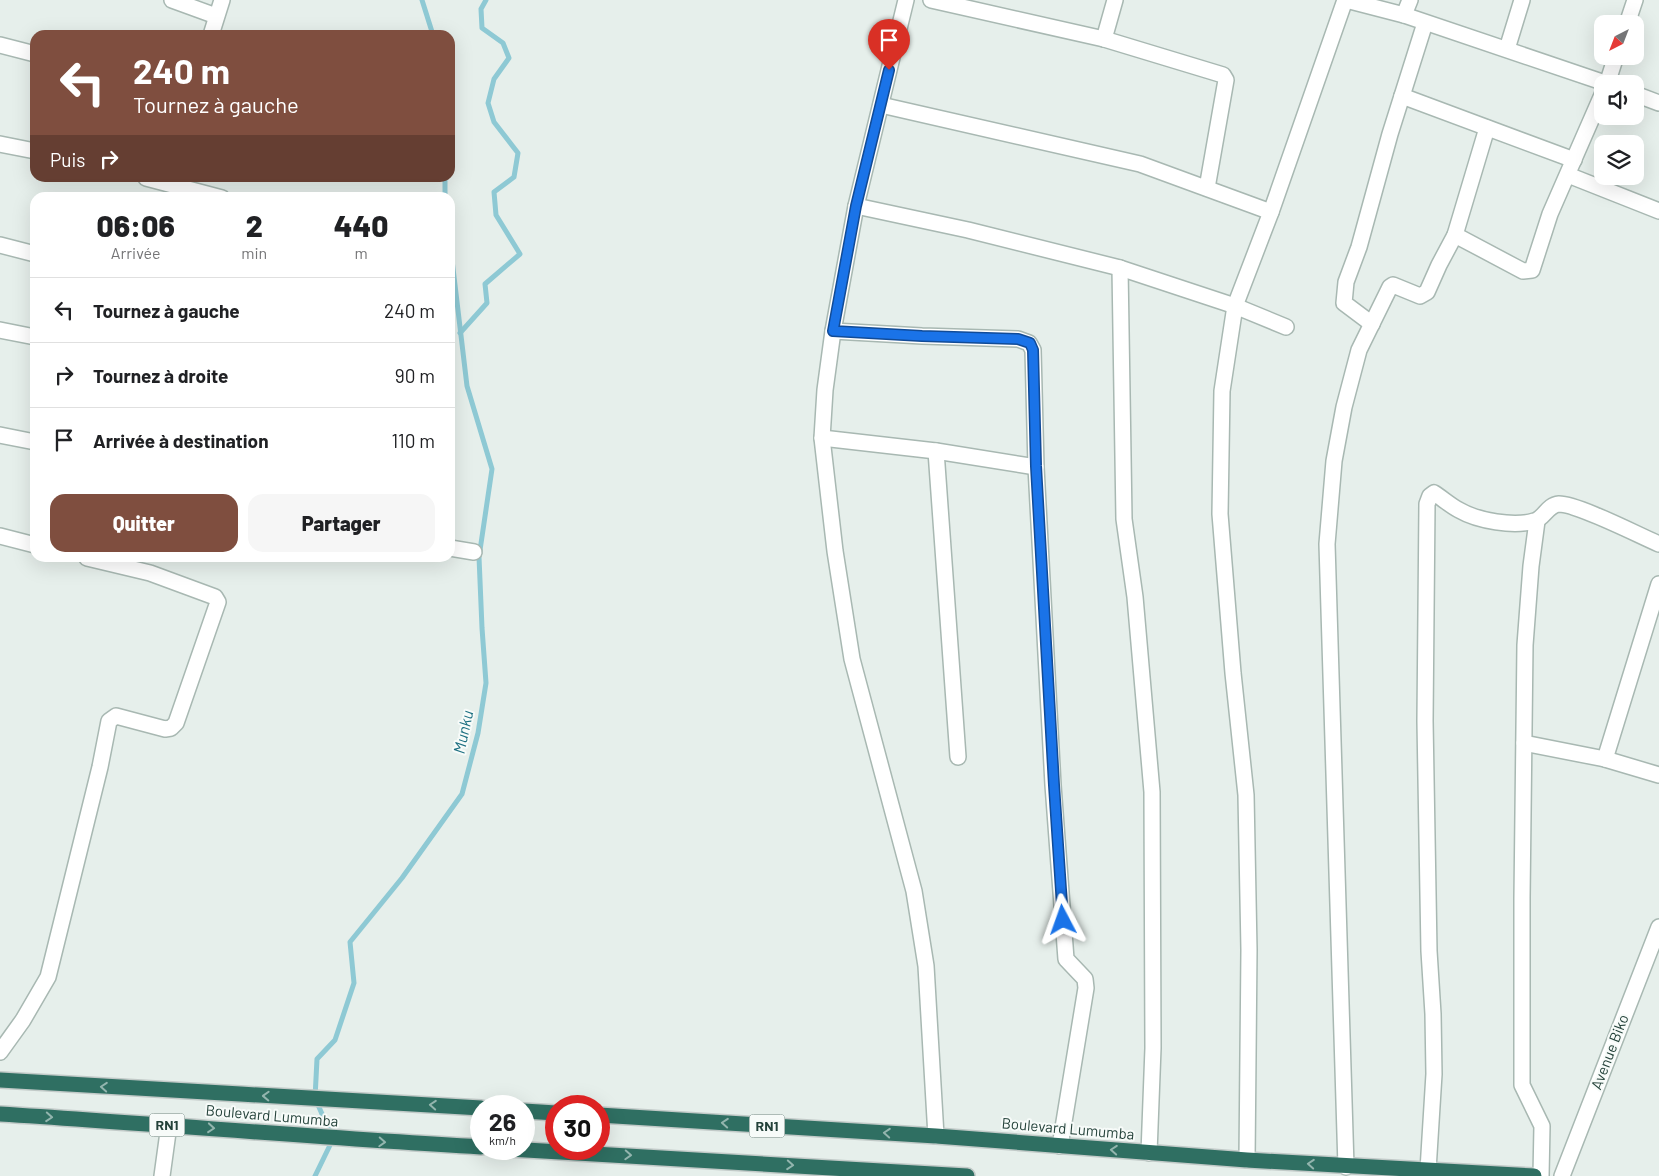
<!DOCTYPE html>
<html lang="fr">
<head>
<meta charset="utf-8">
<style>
	:root { --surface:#fff; --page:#f6f6f6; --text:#202124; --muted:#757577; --line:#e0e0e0; --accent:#7f4e3f }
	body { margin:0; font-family:Barlow,sans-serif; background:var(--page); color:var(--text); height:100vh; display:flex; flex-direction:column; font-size:19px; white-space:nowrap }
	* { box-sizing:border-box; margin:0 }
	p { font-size:16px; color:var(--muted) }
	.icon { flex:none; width:28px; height:28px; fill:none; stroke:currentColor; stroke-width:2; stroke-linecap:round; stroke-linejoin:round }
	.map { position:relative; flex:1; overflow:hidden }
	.drawer { position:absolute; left:30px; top:192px; width:425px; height:370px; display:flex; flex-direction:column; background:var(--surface); border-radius:15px; box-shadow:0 5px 20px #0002 }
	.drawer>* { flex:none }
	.top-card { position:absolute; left:30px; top:30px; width:425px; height:152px; border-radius:15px; box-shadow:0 5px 20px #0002; background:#7f4e3f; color:#fff; overflow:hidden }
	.needle { width:32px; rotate:222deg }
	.tools { position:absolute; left:1594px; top:15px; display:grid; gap:10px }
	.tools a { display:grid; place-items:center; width:50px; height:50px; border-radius:10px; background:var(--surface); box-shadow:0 5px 20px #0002; font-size:25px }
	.speed { position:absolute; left:470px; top:1095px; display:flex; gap:10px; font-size:25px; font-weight:700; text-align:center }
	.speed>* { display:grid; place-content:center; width:65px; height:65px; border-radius:50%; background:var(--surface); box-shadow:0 5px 20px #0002; line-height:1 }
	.speed small { font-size:12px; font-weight:400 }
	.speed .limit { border:8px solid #d22; background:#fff; color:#111 }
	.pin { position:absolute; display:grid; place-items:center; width:42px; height:42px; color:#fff; margin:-51px -21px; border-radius:50% 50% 50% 0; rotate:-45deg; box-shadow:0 0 5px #0007 }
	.pin .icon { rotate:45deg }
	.me { position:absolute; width:55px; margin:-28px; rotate:356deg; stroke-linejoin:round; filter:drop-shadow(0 0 4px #0008) }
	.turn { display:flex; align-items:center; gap:18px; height:105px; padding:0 20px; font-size:22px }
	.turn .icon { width:65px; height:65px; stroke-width:2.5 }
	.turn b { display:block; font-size:35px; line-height:42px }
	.then { display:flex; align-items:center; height:48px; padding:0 20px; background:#0003; gap:10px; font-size:19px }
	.eta { display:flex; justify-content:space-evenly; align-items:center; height:85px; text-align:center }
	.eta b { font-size:30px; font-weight:800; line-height:35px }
	.primary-button { display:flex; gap:10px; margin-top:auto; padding:10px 20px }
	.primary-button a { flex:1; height:58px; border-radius:15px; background:var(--accent); color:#fff; font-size:20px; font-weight:800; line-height:58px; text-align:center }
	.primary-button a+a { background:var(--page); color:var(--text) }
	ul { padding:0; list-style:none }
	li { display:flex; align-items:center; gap:15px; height:65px; padding:0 20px; border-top:1px solid var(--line) }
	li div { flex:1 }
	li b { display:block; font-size:19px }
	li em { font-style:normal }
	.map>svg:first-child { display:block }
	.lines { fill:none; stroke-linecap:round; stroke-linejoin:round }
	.stream { stroke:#8ec9d4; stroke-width:5 }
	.minor-casing { stroke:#a8b8b2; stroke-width:18 }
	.highway-casing { stroke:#c2cac8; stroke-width:18 }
	.minor { stroke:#fff; stroke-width:15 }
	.highway { stroke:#2f6f62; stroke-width:15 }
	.oneway { stroke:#93b5ae }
	.route-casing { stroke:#114b97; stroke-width:12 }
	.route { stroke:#1a73e8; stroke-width:9 }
	.labels { text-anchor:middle; stroke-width:4; stroke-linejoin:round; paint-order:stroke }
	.shield { fill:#f7fbf9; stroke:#637a73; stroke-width:1 }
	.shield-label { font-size:14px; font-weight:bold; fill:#24423a }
	.street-label { font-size:15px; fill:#24423a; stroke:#f7fbf9 }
	.water-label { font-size:16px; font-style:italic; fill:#1c6f80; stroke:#f7fbf9 }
</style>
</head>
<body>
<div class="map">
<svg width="1659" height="1176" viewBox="0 0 1659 1176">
	<rect width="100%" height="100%" fill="#e6efeb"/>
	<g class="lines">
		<g class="stream">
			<path d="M422 0 433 35"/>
			<path d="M445 198V178"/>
			<path d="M460 333 487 303 485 284 520 254 496 215 494 192 514 177 518 153 494 122 488 103 494 79 509 58 503 43 482 28 481 9 486 0"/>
			<path d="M315 1176 333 1139 315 1098 317 1059 335 1040 354 983 350 942 402 878 462 794 478 733 486 683 482 628 479 557 492 469 467 386 450 243"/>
		</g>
		<defs>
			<g id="minor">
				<path d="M172 0 216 16"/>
				<path d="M906 0 856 206 833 331 825 390 822 438 835 551 852 659 914 891 926 966 936 1136"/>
				<path d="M931 0 1104 39 1223 75 1226 80 1207 188"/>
				<path d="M1346 0 1404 15 1608 84"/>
				<path d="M1404 15 1410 0"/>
				<path d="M1627 24 1635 0"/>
				<path d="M211 35 222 0"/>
				<path d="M1104 39 1115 0"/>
				<path d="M0 45 35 54"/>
				<path d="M1507 49 1522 0"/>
				<path d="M1607 84 1616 56"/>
				<path d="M1635 94 1659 103"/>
				<path d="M1402 96 1574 160"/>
				<path d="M881 105 1140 164 1271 212 1235 306 1222 391 1220 514 1233 673 1246 795 1249 950 1247 1160"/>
				<path d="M0 144 35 151"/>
				<path d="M1568 175 1659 211"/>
				<path d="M146 178 222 198"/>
				<path d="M856 206 968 230 1120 268 1235 306 1286 327"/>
				<path d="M1271 212 1345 0"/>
				<path d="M1455 235 1523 271 1532 270 1550 214 1602 95"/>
				<path d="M0 245 35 254"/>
				<path d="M1120 268 1124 519 1135 597 1152 792 1153 1048 1149 1153"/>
				<path d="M1372 324 1344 303 1346 282 1359 247 1390 134 1425 23"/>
				<path d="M0 330 35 337"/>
				<path d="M833 331 922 336 1018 339 1029 343 1033 350 1036 467 1053 785 1066 959 1085 979 1086 988 1060 1146"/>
				<path d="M0 435 35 442"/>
				<path d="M822 438 936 451 1036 467"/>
				<path d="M936 451 958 757"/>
				<path d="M1537 521 1531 566 1525 645 1522 898V1085L1542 1126 1541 1176"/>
				<path d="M0 536 35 545"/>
				<path d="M450 548 474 552"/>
				<path d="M1524 743 1605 759 1659 775"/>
				<path d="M1605 759 1659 584"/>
				<path d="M0 1052 23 1020 48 977 100 767 109 721 116 716 165 729 171 728 176 723 218 602 215 597 150 573 87 558"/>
				<path d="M1346 1167 1327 544 1334 461 1344 407 1359 350 1390 287 1393 285 1420 296 1427 292 1439 265 1455 235 1487 128"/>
				<path d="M1428 1170 1434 1074 1433 1014 1429 951 1425 721 1427 504 1430 496 1434 493C1442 498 1451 506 1459 510 1478 521 1514 527 1534 521 1544 519 1547 505 1559 504 1578 504 1638 535 1659 544"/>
				<path d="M162 1176 169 1125"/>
				<path d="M1562 1176 1659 927"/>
			</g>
			<g id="highway">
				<path d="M0 1080C160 1090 321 1098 481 1108"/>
				<path d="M524 1111 556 1113"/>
				<path d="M0 1114C160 1124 321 1138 481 1147"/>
				<path d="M599 1115 936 1136 1247 1160 1534 1176"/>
				<path d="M509 1149 967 1176"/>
			</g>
		</defs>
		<use href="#minor" class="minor-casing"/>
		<use href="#highway" class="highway-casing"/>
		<use href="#minor" class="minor"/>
		<use href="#highway" class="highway"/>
	</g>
	<defs><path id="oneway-chevron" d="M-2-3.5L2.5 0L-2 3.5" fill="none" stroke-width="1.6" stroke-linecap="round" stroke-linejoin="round" transform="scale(1.25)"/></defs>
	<g class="oneway">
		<use href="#oneway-chevron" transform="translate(104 1087) rotate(-176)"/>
		<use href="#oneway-chevron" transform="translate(266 1096) rotate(-178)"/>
		<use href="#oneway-chevron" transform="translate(433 1105) rotate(-176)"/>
		<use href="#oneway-chevron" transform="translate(49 1117) rotate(4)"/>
		<use href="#oneway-chevron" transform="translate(725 1123) rotate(-176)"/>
		<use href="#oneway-chevron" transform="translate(211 1128) rotate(5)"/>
		<use href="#oneway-chevron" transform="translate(887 1133) rotate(-176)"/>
		<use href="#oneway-chevron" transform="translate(382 1142) rotate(3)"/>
		<use href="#oneway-chevron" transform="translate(1114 1150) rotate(-176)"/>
		<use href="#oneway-chevron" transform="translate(628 1155) rotate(3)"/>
		<use href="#oneway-chevron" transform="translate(1311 1164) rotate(-176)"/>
		<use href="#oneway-chevron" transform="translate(790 1165) rotate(4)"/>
	</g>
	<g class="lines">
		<defs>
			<path id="route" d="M889 70 856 206 833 331 922 336 1018 339 1030 343 1033 350 1036 466 1054 785 1063 920"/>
		</defs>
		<use href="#route" class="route-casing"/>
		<use href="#route" class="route"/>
	</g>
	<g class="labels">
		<g class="shield">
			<rect x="149.5" y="1113.5" width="35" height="23" rx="4"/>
			<rect x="749.5" y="1114.5" width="35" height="23" rx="4"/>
		</g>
		<g class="shield-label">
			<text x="167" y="1130">RN1</text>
			<text x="767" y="1131">RN1</text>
		</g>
		<g class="street-label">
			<text transform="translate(1610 1052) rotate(-69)" y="5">Avenue Biko</text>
			<text transform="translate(272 1116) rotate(5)" y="5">Boulevard Lumumba</text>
			<text transform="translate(1068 1129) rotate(5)" y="5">Boulevard Lumumba</text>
		</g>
		<g class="water-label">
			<text transform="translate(463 732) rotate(-78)" y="6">Munku</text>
		</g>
	</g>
</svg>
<div class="tools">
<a><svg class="needle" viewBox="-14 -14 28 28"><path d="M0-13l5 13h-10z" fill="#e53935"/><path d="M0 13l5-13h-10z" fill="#757577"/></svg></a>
<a><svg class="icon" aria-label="sound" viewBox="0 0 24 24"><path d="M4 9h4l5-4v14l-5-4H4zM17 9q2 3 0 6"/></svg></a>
<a><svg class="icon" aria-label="layers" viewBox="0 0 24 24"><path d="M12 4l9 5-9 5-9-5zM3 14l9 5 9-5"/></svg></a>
</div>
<div class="speed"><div>26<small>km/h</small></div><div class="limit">30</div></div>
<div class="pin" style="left:889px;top:70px;background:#d93025"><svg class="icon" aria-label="arrive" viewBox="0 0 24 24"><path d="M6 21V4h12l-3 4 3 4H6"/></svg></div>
<svg class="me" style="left:1063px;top:920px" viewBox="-20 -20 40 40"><path d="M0-17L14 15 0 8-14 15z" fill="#1a73e8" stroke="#fff" stroke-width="4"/></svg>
<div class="top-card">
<div class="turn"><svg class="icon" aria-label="left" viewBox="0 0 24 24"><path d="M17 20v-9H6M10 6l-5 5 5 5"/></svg><div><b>240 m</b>Tournez à gauche</div></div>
<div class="then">Puis<svg class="icon" aria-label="right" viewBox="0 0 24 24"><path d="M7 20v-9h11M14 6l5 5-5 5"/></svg></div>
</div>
<section class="drawer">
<div class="eta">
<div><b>06:06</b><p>Arrivée</p></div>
<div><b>2</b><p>min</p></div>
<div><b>440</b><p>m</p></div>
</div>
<ul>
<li><svg class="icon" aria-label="left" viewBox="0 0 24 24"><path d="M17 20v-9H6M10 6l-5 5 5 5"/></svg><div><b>Tournez à gauche</b></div><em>240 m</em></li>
<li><svg class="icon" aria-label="right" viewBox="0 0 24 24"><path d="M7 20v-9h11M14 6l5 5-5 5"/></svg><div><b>Tournez à droite</b></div><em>90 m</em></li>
<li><svg class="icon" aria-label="arrive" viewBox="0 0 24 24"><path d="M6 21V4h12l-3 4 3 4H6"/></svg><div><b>Arrivée à destination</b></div><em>110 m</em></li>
</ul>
<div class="primary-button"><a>Quitter</a><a>Partager</a></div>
</section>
</div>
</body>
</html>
